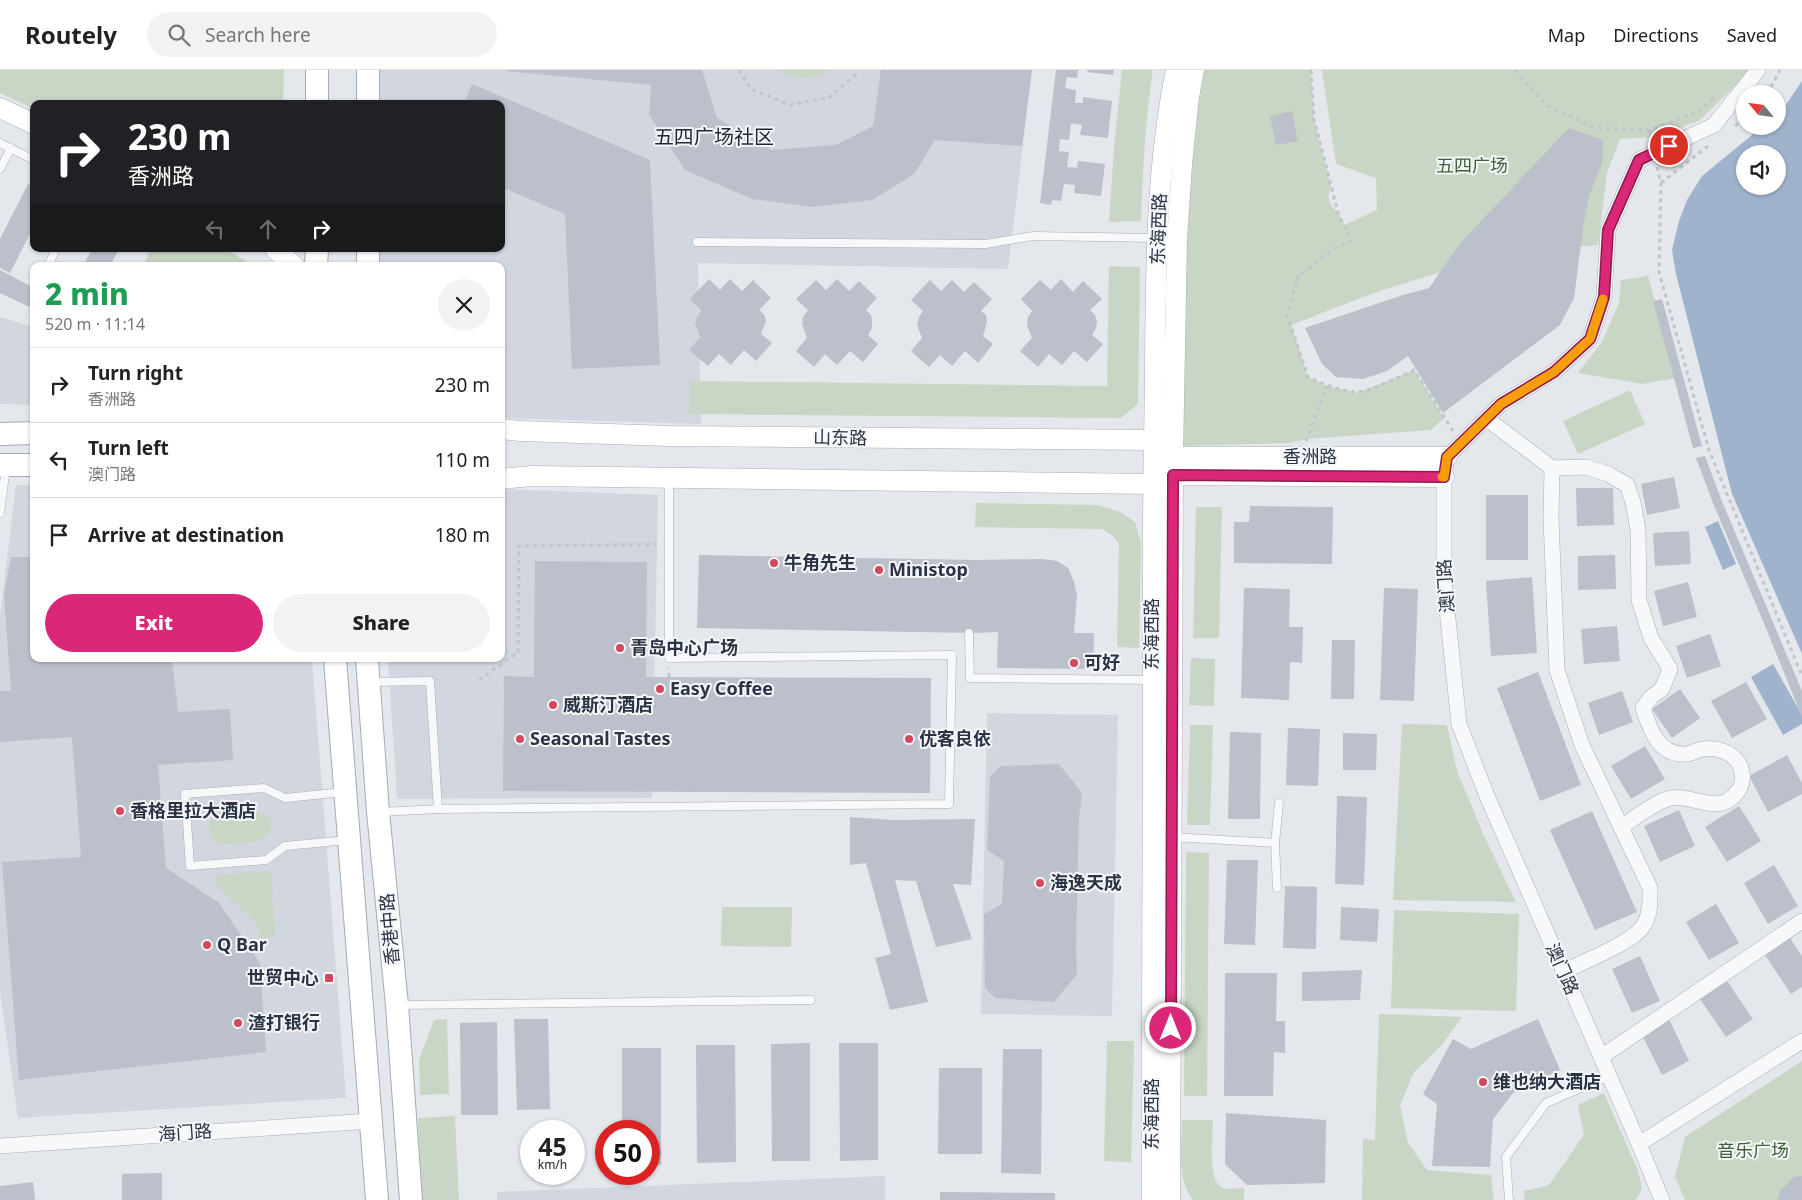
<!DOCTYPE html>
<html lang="en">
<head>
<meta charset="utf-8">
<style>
	:root { --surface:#fff; --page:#f2f2f2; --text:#222; --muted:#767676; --line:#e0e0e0; --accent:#db2777 }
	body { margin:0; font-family:"Noto Sans","Noto Sans SC",sans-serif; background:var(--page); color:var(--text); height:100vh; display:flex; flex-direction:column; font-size:19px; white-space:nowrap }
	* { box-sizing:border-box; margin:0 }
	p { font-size:16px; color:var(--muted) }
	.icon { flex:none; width:28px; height:28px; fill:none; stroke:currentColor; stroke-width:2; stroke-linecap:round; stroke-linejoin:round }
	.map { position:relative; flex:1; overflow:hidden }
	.side { position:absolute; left:30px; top:192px; width:475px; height:400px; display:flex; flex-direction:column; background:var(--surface); border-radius:10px; box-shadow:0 1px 4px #0004 }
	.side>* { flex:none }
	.top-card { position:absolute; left:30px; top:30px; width:475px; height:152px; border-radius:10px; box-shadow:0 1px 4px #0004; background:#202124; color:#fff; overflow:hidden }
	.needle { width:32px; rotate:299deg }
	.tools { position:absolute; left:1736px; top:15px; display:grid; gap:10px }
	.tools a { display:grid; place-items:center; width:50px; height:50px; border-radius:50%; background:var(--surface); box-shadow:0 1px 4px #0004; font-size:25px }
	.speed { position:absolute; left:520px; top:1050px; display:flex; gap:10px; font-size:25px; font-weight:700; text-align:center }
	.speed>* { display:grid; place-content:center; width:65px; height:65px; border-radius:50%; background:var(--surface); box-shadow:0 1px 4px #0004; line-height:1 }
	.speed small { font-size:12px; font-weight:400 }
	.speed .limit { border:8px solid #d22; background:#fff; color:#111 }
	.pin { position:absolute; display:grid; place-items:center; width:42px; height:42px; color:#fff; margin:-21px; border:2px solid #fff; border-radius:50%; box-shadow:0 1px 5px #0007 }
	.me { position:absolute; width:55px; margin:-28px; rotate:0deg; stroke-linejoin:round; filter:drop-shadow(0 0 4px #0008) }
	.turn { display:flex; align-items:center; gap:18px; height:105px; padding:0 15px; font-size:22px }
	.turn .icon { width:65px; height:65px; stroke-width:2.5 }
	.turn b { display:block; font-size:35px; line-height:42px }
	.lanes { display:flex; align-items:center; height:48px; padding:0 15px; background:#0003; justify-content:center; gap:25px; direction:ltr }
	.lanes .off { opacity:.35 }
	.round { display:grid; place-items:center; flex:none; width:52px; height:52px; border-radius:26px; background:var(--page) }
	.overview { display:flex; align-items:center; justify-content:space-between; height:85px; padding:0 15px }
	h1 { font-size:30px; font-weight:800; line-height:38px; color:#1e9e55 }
	.cta { display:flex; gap:10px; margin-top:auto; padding:10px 15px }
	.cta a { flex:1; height:58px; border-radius:30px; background:var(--accent); color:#fff; font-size:20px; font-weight:800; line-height:58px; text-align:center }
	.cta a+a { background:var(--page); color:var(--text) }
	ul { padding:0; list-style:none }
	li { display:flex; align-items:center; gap:15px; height:75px; padding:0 15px; border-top:1px solid var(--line) }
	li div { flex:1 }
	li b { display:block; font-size:19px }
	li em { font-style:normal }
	header { display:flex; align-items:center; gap:30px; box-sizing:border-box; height:70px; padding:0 25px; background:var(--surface); border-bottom:1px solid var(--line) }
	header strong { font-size:24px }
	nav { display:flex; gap:28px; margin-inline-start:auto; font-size:18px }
	.search { width:350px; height:45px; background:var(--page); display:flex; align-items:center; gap:12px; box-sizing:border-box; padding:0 18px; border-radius:28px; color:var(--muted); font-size:19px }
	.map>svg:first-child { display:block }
	.built { fill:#d2d6de }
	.green { fill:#c9d6c5 }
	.water { fill:#9fb4cc; fill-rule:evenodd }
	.building { fill:#bbc0ca }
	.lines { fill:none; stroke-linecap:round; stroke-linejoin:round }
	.lane-casing { stroke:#a9aeb7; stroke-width:9 }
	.street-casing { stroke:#a9aeb7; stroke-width:16 }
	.secondary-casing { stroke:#a9aeb7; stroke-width:21 }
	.primary-casing { stroke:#a3abb8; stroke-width:24 }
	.path { stroke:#c2c5cb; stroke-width:3; stroke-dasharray:4 4; stroke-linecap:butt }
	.lane { stroke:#f7f8fa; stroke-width:8 }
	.street { stroke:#f7f8fa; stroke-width:15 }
	.secondary { stroke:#fff; stroke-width:20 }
	.primary { stroke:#fff; stroke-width:22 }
	.route-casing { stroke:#8e194d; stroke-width:12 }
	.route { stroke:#db2777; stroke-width:9 }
	.slow { stroke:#f59e0b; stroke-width:9 }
	.poi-dot { fill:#d1495b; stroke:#f4f6f9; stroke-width:2 }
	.labels { text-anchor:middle; stroke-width:4; stroke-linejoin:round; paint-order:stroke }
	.park-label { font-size:18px; fill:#3f6138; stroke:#f4f6f9 }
	.street-label { font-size:18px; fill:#2b3445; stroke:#f4f6f9 }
	.poi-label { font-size:18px; font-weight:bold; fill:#2b3445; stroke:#f4f6f9; text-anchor:start }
	.quarter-label { font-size:20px; fill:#1d2536; stroke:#f4f6f9 }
</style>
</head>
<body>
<header>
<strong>Routely</strong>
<div class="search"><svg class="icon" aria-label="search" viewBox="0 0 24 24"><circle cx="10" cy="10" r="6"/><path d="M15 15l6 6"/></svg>Search here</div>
<nav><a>Map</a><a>Directions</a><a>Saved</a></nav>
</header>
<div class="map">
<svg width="1802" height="1130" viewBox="0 0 1802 1130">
	<rect width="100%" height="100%" fill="#e4e7ec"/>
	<g class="built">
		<path d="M365 0H1032L1008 199 698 193 701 354 501 348V196H366V179H501V34H365Z"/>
		<path d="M0 247 34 257 30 335 0 334Z"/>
		<path d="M16 415H34V589H312L346 1028 18 1048 0 921V547Z"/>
		<path d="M501 419 658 425 652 728 397 729 388 589H501Z"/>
		<path d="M987 643 1118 645 1112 946 981 944Z"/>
		<path d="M885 1106V1130H497V1122Z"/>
	</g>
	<g class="green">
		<path d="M0 0H284L283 34H34V39L0 23Z"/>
		<path d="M779 0H830C811 10 797 11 779 0Z"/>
		<path d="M1122 0H1153C1145 50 1143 100 1141 151L1109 152 1114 77Z"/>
		<path d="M1202 0H1311L1314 49 1331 117C1325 130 1331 134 1338 143 1341 146 1342 151 1344 155L1377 140 1376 108 1336 94 1322 0H1749L1747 4 1699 51 1651 67 1620 69 1607 103 1598 175C1532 179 1465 194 1402 214 1365 225 1328 241 1291 255L1308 307 1327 316 1358 323 1414 300 1444 348 1431 360 1306 369 1290 373 1182 376 1183 166Z"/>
		<path d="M151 179H226L254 196H143Z"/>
		<path d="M1109 196 1140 197 1138 334 1121 348 689 344 690 311 1107 316Z"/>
		<path d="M1648 206 1676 308 1642 314 1578 303 1602 272 1619 233 1621 210Z"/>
		<path d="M1630 320 1645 354 1578 384 1563 351Z"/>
		<path d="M976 433 1097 435 1120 442 1135 452 1141 472 1139 578 1117 577 1119 474 1114 467 1102 459 975 457Z"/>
		<path d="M1196 437H1222L1219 568H1193Z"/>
		<path d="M1191 588 1215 589 1214 636 1189 635Z"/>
		<path d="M1402 654 1447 655 1457 701 1484 766 1516 832 1393 830Z"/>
		<path d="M1190 655H1213L1210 755H1187Z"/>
		<path d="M260 742 271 749V760L261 771 219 775 210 767 209 753 217 744Z"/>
		<path d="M1186 782 1209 783 1207 1026H1184Z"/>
		<path d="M271 801 275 867 261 868 257 854 216 815V805Z"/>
		<path d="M722 837H792L791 877 721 876Z"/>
		<path d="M1394 840 1519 844 1516 941 1391 938Z"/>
		<path d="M1379 944 1462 947 1441 976 1414 1002 1400 1035 1408 1073 1427 1100 1491 1105 1494 1130H1362L1363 1069 1375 1070Z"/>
		<path d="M447 949 449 1024 420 1025 419 990 434 950Z"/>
		<path d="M1107 971H1134L1131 1092 1104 1091Z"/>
		<path d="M1802 991V1130H1685L1675 1107 1685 1067Z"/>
		<path d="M1604 1023 1638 1101 1642 1119 1636 1130H1525L1524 1121 1549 1115 1584 1065 1578 1035Z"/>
		<path d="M455 1046 459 1130H422L418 1048Z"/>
		<path d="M1182 1050H1213C1213 1065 1207 1113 1223 1118 1229 1120 1238 1118 1244 1118V1130H1193C1176 1109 1182 1075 1182 1050Z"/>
	</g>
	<g class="water">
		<path d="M1802 11V584L1732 424 1676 204 1672 180 1679 151 1687 130 1702 106 1763 56H1778V44L1783 39ZM1745 84H1778V116H1745Z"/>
		<path d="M1718 451 1736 494 1723 500 1705 457Z"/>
		<path d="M1773 594 1802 645V654L1783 665 1751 607Z"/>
	</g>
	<g class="building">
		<path d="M506 0H702L717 48 771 80 836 75 873 56 881 0H1032L1022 76 935 70 914 104 872 130 812 137 752 129 685 100 649 45 651 15 506 1Z"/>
		<path d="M1056 0H1078L1077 8 1067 7 1065 18 1076 20 1075 33H1083V27L1112 31 1108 68 1080 65 1082 55 1071 53 1069 70 1060 69 1059 81 1069 82 1067 97 1077 98 1078 91 1105 94 1101 126 1074 123 1075 115 1064 114 1061 131 1052 130 1051 135 1040 133Z"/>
		<path d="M1088 0H1114L1113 5 1087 2Z"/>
		<path d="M472 14 650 90 660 295 572 299 565 144 501 117V34H464Z"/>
		<path d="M1292 41 1298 71 1276 75 1270 46Z"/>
		<path d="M1569 58 1603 70 1602 93 1589 126 1583 158 1574 228 1560 255 1443 343 1408 286 1387 301 1363 309 1336 307 1322 294 1305 258 1403 225 1429 218 1461 172Z"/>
		<path d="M28 114 34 117V156L10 203 0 198V169Z"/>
		<path d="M92 179H119L110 196H83Z"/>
		<path d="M0 200 34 218V239L0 223Z"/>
		<path d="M709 209 720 220 730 209 742 221 753 210 771 228 759 240 764 244 766 251 761 264 772 273 756 291 744 280 731 295 719 284 708 296 689 280 700 267 695 254 697 247 701 240 690 229Z"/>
		<path d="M837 209 849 221 859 211 877 228 866 240 871 245 872 251V258L868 265 878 274 863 292 850 281 837 295 825 284 814 297 796 281 807 268 802 254 803 247 808 240 796 229 816 210 826 220Z"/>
		<path d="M1061 209 1073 222 1083 211 1102 229 1090 240 1095 245 1097 251 1096 258 1092 265 1103 274 1087 292 1074 281 1062 295 1049 284 1038 297 1020 281 1032 268 1027 255 1028 247 1032 241 1021 229 1040 210 1051 220Z"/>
		<path d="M930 210 941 221 952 210 964 222 974 212 992 229 981 241 986 245 987 252 983 266 993 274 978 293 965 281 952 296 940 285 929 297 911 281 922 268 917 255 919 247 923 241 911 230Z"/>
		<path d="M1662 229 1702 376 1693 378 1653 231Z"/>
		<path d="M1705 386 1721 429 1802 621V647L1768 563 1713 433 1696 388Z"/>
		<path d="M1674 407 1680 438 1647 445 1641 414Z"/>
		<path d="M1576 418H1613L1614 455 1577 456Z"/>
		<rect x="1486" y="425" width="42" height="65"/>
		<path d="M1250 436 1333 437 1332 494 1234 493V452H1249Z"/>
		<path d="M1689 461 1691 494 1655 496 1653 463Z"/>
		<path d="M699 485 976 490 1042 489 1057 491 1068 498 1074 512 1077 525 1074 563H1094L1093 599 997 598 998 562 974 563 697 558Z"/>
		<path d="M1615 485 1616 519 1578 520V486Z"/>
		<path d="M11 487H34V589H172L178 642 230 639 233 690 158 695 166 798 219 833 260 893 266 982 19 1010 2 792 81 787 72 667 0 672V621H11L4 526Z"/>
		<path d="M535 491 647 492 646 607 931 608 930 723 503 721 504 606 534 607Z"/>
		<path d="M1532 507 1537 583 1491 586 1486 511Z"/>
		<path d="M1688 512 1697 547 1663 556 1654 521Z"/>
		<path d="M1244 518 1290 519 1289 557H1303L1302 593 1290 592 1289 630 1241 628Z"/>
		<path d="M1384 518 1418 519 1414 631 1380 630Z"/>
		<path d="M1617 556 1620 591 1584 594 1581 559Z"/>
		<path d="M1710 564 1721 596 1687 608 1676 576Z"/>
		<path d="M1332 570H1355L1354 629H1331Z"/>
		<path d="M1538 602 1581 715 1540 731 1497 618Z"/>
		<path d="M1746 612 1767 649 1732 668 1711 631Z"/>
		<path d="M1680 619 1700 648 1672 668 1652 639Z"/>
		<path d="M1622 621 1633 652 1599 665 1588 633Z"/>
		<path d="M1288 658 1320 659 1318 716 1286 715Z"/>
		<path d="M1230 662 1261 663 1260 749H1228Z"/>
		<path d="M1343 663 1377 664 1376 700H1343Z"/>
		<path d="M1645 676 1665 709 1631 729 1611 696Z"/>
		<path d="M1787 685 1802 713V724L1768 742 1749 706Z"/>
		<path d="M1059 694 1082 723 1079 748 1076 878 1077 904 1054 932 995 928 985 918 984 844 1002 834 1004 791 987 780 990 706 1001 696Z"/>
		<path d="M1337 726 1367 727 1364 815 1335 814Z"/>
		<path d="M1739 736 1761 771 1727 792 1705 757Z"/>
		<path d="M1679 740 1695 776 1660 792 1644 756Z"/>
		<path d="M1592 741 1637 842 1595 860 1550 760Z"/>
		<path d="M850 747 893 750 975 749 971 815 953 814 972 869 936 877 916 811 895 810 928 932 890 940 875 888 891 884 866 793 850 795Z"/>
		<path d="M1227 790H1258L1255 875 1224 874Z"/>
		<path d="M1774 795 1798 836 1768 854 1744 813Z"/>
		<path d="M1285 816 1317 817 1316 879 1283 878Z"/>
		<path d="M1716 834 1739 873 1709 890 1686 852Z"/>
		<path d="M1341 837 1379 839 1377 872 1340 870Z"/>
		<path d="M1790 868 1802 886V917L1791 924 1765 885Z"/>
		<path d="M1640 886 1660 931 1632 943 1612 899Z"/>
		<path d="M1362 900 1360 930 1302 931V902Z"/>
		<path d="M1225 903H1277L1276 951H1285V983L1274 982 1273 1026H1224Z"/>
		<path d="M1727 911 1753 949 1726 967 1700 929Z"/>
		<path d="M514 949H548L550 1039 517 1040Z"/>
		<path d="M1538 949 1560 1000 1513 1023 1493 1049 1490 1097 1432 1096 1437 1034 1423 1024 1453 969 1471 979Z"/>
		<path d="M1669 949 1689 991 1662 1005 1641 963Z"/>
		<path d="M497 952 498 1045H461L460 953Z"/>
		<path d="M810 973V1091H772L771 974Z"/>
		<path d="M839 973H878V1090L840 1091Z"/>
		<path d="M696 975H735L736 1092 697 1093Z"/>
		<path d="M622 978H661V1095H649V1061H622Z"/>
		<path d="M1003 979H1042L1041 1104 1001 1103Z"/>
		<path d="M939 998H982V1084H938Z"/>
		<path d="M1226 1043 1326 1050 1325 1113 1247 1115 1225 1094Z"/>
		<path d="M162 1103V1130H122V1104Z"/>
		<path d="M1802 1106V1130H1777L1780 1121 1794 1107Z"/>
		<path d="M33 1112 35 1130H0V1116Z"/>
		<path d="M940 1122 1055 1123V1130H940Z"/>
	</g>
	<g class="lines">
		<defs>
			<g id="lane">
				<path d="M0 73 34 90"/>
				<path d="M0 99 11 78"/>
				<path d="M697 172 986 174 1033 166 1156 168"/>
				<path d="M48 196 56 179"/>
				<path d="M0 443 6 397"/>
				<path d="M969 563 970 608 1152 610"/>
				<path d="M370 612 430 611 438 739"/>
				<path d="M344 722 285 728 264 718 185 724 190 796 266 790 285 776 348 770"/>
				<path d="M381 742 438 739 949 734 952 585 669 588V409"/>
				<path d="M1172 767 1275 773"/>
				<path d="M1277 818 1275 773 1279 733"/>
				<path d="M399 935 811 930"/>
				<path d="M1509 1130 1506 1087 1546 1033 1609 1006"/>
			</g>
			<g id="street">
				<path d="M1487 349 1552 398 1551 448 1557 600 1582 675 1650 818C1650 831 1651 844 1643 856 1634 872 1582 892 1563 902"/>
				<path d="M1552 398 1586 397 1608 404 1627 415 1633 432 1638 460 1639 530 1651 568 1670 599 1662 619 1651 627 1643 638C1650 660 1659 686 1686 684 1692 684 1698 679 1704 679 1716 677 1731 682 1738 692 1743 700 1744 710 1740 718 1720 751 1693 721 1667 729 1654 733 1633 749 1621 757"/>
				<path d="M1601 987 1802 851"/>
				<path d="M1639 1074 1802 971"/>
				<path d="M0 1076 371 1051"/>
				<path d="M1662 1130 1639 1074 1487 726 1459 654 1444 511V407L1447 387 1501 334 1554 302 1590 269 1604 227 1608 160 1639 90 1714 55 1758 0"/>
			</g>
			<g id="secondary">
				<path d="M0 38 34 54"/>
				<path d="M275 179 294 196"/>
				<path d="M501 359 520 361 669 366 1154 370 1173 387H1447"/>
				<path d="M501 409 532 406 1153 414 1173 405 1444 407"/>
				<path d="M1152 1130C1152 978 1152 827 1153 675 1153 573 1152 471 1154 368 1157 246 1151 121 1176 0"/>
				<path d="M1170 1130 1173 387 1177 169 1182 94 1189 27 1194 0"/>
			</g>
			<g id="primary">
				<path d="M317 0V34"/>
				<path d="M368 0V34"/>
				<path d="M368 179V196"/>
				<path d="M316 196 317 179"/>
				<path d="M0 364 34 363"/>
				<path d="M0 395H34"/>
				<path d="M335 589 377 1130"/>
				<path d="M367 589 378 742 397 935 411 1130"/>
			</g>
		</defs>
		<use href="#lane" class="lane-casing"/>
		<use href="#street" class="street-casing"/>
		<use href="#secondary" class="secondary-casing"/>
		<use href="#primary" class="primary-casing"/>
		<g class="path">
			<path d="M739 0 751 19 790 35 830 27 855 5 856 0"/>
			<path d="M1311 0 1314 49 1338 143 1351 171 1333 179 1298 207 1287 245 1308 307C1323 314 1340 321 1356 322 1367 323 1403 305 1414 300L1453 361"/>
			<path d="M1515 0 1546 35 1595 58 1649 60 1700 41 1716 25"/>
			<path d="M1767 24 1780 0"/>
			<path d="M1735 56 1745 48"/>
			<path d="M1649 60 1651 69"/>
			<path d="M1657 97 1661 113 1659 202 1709 380 1802 606"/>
			<path d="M1661 113 1708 76"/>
			<path d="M402 179V184"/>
			<path d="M1306 371 1327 316"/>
			<path d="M669 607V598"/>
			<path d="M479 610 518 582 519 476 659 474"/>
		</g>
		<use href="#lane" class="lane"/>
		<use href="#street" class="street"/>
		<use href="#secondary" class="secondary"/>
		<use href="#primary" class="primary"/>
	</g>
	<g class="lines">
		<defs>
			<path id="route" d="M1171 958 1173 405 1444 407 1447 387 1501 334 1554 302 1590 269 1604 227 1608 160 1639 90 1669 76"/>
		</defs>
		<use href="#route" class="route-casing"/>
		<use href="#route" class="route"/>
		<path class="slow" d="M1442 407H1444L1447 387 1501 334 1554 302 1590 269 1603 229"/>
	</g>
	<g class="poi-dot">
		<circle cx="774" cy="493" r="5"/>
		<circle cx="879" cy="500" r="5"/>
		<circle cx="620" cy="578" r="5"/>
		<circle cx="1074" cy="593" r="5"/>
		<circle cx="660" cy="619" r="5"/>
		<circle cx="553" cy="635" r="5"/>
		<circle cx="520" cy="669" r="5"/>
		<circle cx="909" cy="669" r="5"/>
		<circle cx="120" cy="741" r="5"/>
		<circle cx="1040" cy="813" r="5"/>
		<circle cx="207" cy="875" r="5"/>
		<rect x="324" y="903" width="10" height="10" rx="2.5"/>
		<circle cx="238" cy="953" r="5"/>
		<circle cx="1483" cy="1012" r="5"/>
	</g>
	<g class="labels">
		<g class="park-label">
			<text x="1472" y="102">五四广场</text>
			<text x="1753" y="1087">音乐广场</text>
		</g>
		<g class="street-label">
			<text transform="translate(1159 159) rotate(-88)" y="6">东海西路</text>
			<text transform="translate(840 368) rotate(1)" y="6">山东路</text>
			<text x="1310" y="393">香洲路</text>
			<text transform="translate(1446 516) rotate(-94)" y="6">澳门路</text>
			<text transform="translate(1152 564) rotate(-90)" y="6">东海西路</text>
			<text transform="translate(390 859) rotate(-95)" y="6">香港中路</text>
			<text transform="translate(1562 899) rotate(66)" y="6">澳门路</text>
			<text transform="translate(1152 1044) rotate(-90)" y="6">东海西路</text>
			<text transform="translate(185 1063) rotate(-4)" y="6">海门路</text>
		</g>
		<g class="poi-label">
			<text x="784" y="499">牛角先生</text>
			<text x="889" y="506">Ministop</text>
			<text x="630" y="584">青岛中心广场</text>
			<text x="1084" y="599">可好</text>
			<text x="670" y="625">Easy Coffee</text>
			<text x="563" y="641">威斯汀酒店</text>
			<text x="530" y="675">Seasonal Tastes</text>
			<text x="919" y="675">优客良依</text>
			<text x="130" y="747">香格里拉大酒店</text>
			<text x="1050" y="819">海逸天成</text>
			<text x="217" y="881">Q Bar</text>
			<text x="319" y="914" text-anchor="end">世贸中心</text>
			<text x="248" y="959">渣打银行</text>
			<text x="1493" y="1018">维也纳大酒店</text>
		</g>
		<g class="quarter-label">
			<text x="714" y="74">五四广场社区</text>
		</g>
	</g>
</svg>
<div class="tools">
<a><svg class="needle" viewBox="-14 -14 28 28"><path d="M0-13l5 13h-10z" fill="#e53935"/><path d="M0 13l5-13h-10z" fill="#767676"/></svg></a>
<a><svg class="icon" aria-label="sound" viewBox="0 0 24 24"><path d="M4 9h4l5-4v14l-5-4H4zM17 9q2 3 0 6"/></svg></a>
</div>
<div class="speed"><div>45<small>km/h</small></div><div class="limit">50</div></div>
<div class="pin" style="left:1669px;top:76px;background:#d93025"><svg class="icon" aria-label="arrive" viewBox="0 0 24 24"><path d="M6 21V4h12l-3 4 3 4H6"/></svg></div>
<svg class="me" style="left:1171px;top:958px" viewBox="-20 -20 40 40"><circle r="17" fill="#db2777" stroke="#fff" stroke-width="3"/><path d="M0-11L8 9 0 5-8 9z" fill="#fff"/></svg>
<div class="top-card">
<div class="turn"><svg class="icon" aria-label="right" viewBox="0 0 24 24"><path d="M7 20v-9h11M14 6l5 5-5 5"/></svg><div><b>230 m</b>香洲路</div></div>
<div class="lanes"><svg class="icon off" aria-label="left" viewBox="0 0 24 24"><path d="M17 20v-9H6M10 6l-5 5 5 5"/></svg><svg class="icon off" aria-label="ahead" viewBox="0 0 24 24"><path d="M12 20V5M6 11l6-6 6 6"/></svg><svg class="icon" aria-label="right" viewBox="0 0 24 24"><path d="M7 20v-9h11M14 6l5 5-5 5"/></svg></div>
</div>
<section class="side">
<div class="overview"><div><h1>2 min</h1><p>520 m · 11:14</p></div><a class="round"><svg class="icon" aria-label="close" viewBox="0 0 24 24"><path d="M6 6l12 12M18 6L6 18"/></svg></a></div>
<ul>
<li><svg class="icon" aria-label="right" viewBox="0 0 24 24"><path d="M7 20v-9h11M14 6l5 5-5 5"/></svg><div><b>Turn right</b><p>香洲路</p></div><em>230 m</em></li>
<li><svg class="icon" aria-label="left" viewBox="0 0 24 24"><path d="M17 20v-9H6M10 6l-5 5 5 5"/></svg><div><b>Turn left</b><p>澳门路</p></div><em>110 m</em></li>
<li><svg class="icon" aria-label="arrive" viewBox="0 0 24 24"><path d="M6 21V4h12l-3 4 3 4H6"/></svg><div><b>Arrive at destination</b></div><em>180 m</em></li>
</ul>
<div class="cta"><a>Exit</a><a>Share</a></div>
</section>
</div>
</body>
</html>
